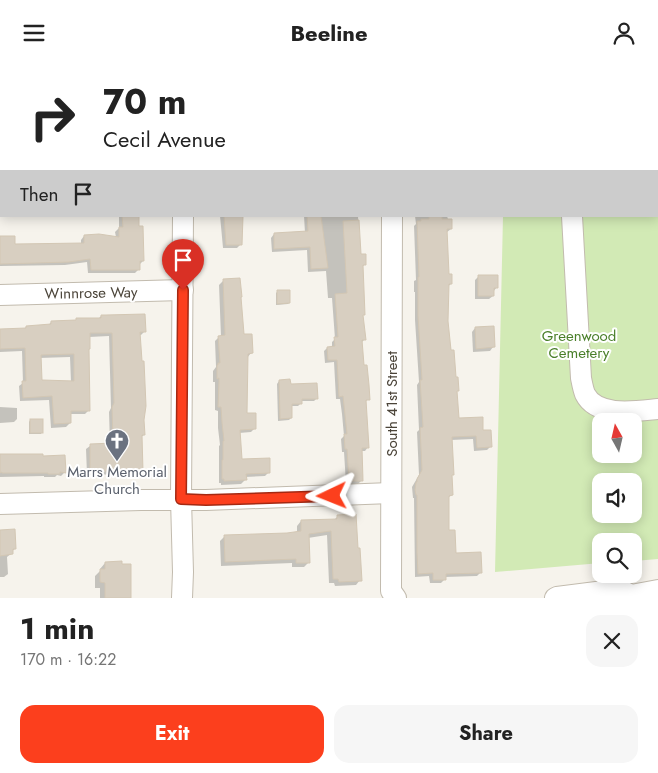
<!DOCTYPE html>
<html lang="en">
<head>
<meta charset="utf-8">
<style>
	:root { --surface:#fff; --page:#f6f6f6; --text:#222; --muted:#767676; --accent:#fc3f1d }
	body { margin:0; font-family:Jost,sans-serif; background:var(--page); color:var(--text); height:100vh; display:flex; flex-direction:column; font-size:19px; white-space:nowrap }
	* { box-sizing:border-box; margin:0 }
	p { font-size:16px; color:var(--muted) }
	.icon { flex:none; width:28px; height:28px; fill:none; stroke:currentColor; stroke-width:2; stroke-linecap:round; stroke-linejoin:round }
	.map { position:relative; height:533px; overflow:hidden }
	.panel { display:flex; flex-direction:column; background:var(--surface); flex:1 }
	.panel>* { flex:none }
	.top-card { position:absolute; left:0px; top:0px; width:659px; height:152px; box-shadow:0 2px 12px #0003; background:#fff; color:var(--text); overflow:hidden }
	.needle { width:32px; rotate:352deg }
	.buttons { position:absolute; left:592px; top:348px; display:grid; gap:10px }
	.buttons a { display:grid; place-items:center; width:50px; height:50px; border-radius:10px; background:var(--surface); box-shadow:0 2px 12px #0003; font-size:25px }
	.pin { position:absolute; display:grid; place-items:center; width:42px; height:42px; color:#fff; margin:-51px -21px; border-radius:50% 50% 50% 0; rotate:-45deg; box-shadow:0 0 5px #0007 }
	.pin .icon { rotate:45deg }
	.me { position:absolute; width:55px; margin:-28px; rotate:268deg; stroke-linejoin:round; filter:drop-shadow(0 0 4px #0008) }
	.turn { display:flex; align-items:center; gap:18px; height:105px; padding:0 20px; font-size:22px }
	.turn .icon { width:65px; height:65px; stroke-width:2.5 }
	.turn b { display:block; font-size:35px; line-height:42px }
	.then { display:flex; align-items:center; height:48px; padding:0 20px; background:#0003; gap:10px; font-size:19px }
	.round { display:grid; place-items:center; flex:none; width:52px; height:52px; border-radius:15px; background:var(--page) }
	.head { display:flex; align-items:center; justify-content:space-between; height:85px; padding:0 20px }
	h1 { font-size:30px; font-weight:700; line-height:38px }
	.primary-button { display:flex; gap:10px; margin-top:auto; padding:10px 20px }
	.primary-button a { flex:1; height:58px; border-radius:15px; background:var(--accent); color:#fff; font-size:20px; font-weight:700; line-height:58px; text-align:center }
	.primary-button a+a { background:var(--page); color:var(--text) }
	header { display:flex; justify-content:space-between; align-items:center; height:65px; padding:0 20px; background:var(--surface); font-size:22px; font-weight:700 }
	.map>svg:first-child { display:block }
	.green { fill:#d2eab5; fill-rule:evenodd }
	.shadow { fill:#0003; fill-rule:evenodd }
	.building { fill:#d8cfc1; stroke:#d3c7b4; fill-rule:evenodd }
	.lines { fill:none; stroke-linecap:round; stroke-linejoin:round }
	.minor-casing { stroke:#c2bbae; stroke-width:22 }
	.minor { stroke:#fff; stroke-width:20 }
	.route-casing { stroke:#a42913; stroke-width:12 }
	.route { stroke:#fc3f1d; stroke-width:9 }
	.labels { text-anchor:middle; stroke-width:4; stroke-linejoin:round; paint-order:stroke }
	.street-label { font-size:15px; fill:#4b4439; stroke:#fff }
	.park-label { font-size:15px; fill:#4a7f2a; stroke:#fff }
	.worship-label { font-size:15px; fill:#5b616d; stroke:#fff }
</style>
</head>
<body>
<header><svg class="icon" aria-label="menu" viewBox="0 0 24 24"><path d="M4 6h16M4 12h16M4 18h16"/></svg>Beeline<svg class="icon" aria-label="person" viewBox="0 0 24 24"><circle cx="12" cy="8" r="4"/><path d="M4 21q1-7 8-7t8 7"/></svg></header>
<div class="map">
<svg width="658" height="533" viewBox="0 0 658 533">
	<rect width="100%" height="100%" fill="#f6f3ec"/>
	<path class="green" d="M498 0H658V494L634 496V476H601V498L495 507 503 151H658V1H498ZM601 356H634V389H601ZM601 416H634V449H601Z"/>
	<g class="shadow">
		<rect x="0" y="54" width="1" height="24"/>
		<path d="M119 151H137L143 196 139 200V204L135 208H88L87 197 65 200 0 201V172L14 180 81 179V175L84 171 116 172 115 167 119 163Z"/>
		<path d="M220 151H242L241 179 237 183H223Z"/>
		<path d="M304 151H358L360 191 365 199 362 202V251L365 274 361 278 362 302 368 334 365 337 368 382 365 386H361L362 415 358 419H346L344 387H342L341 374 344 371 342 349 340 334H336L334 297 325 298 324 286 327 283H332V277L335 274 332 233H328L326 206 308 207 307 185 272 187 271 173 274 169 305 168Z"/>
		<path d="M415 151H447L451 164 447 167 448 210 451 219 447 222V256L456 326 458 354 482 367 490 382 487 385 474 386 473 374 451 375V430L448 433V467L455 490 481 507 477 511 445 512V514L441 518H430L429 511 415 512 414 433H413L412 422 419 410 417 367 419 365 417 320 419 317 415 255V227H414V216L416 215 414 161 416 159Z"/>
		<path d="M478 212 497 222 493 227V231L489 234H475V215Z"/>
		<path d="M223 216 242 271 251 288 247 293 246 349 255 363 251 367 239 368 240 395 269 407 265 411 245 412V415L241 419 221 420V418H219V381L220 380 218 363V346L215 345V317H213V306L216 302 215 276 219 272H221L219 220Z"/>
		<path d="M277 227 289 238 288 239 276 240V228Z"/>
		<path d="M101 251 145 266 141 270H139L144 370 141 372 142 407 138 410 128 411V409L87 410 86 384 90 381 110 380 109 347 111 343 109 271 89 272V345L85 349H70V358L66 362 51 363 49 335 20 336 19 321 23 318 22 286 0 287V265H23L26 262 48 261 51 257 98 254ZM70 292 71 317 40 316 39 293Z"/>
		<path d="M475 263 493 282 490 286 473 287 472 267Z"/>
		<path d="M279 316 290 320 317 333 314 336H301V338L298 341H291V353L289 355 278 356 277 319Z"/>
		<path d="M0 342 17 343V354L14 357 0 358Z"/>
		<path d="M30 355 42 367 41 369H29V357Z"/>
		<path d="M0 391 65 407 61 411 57 410 55 412H44V411L0 412Z"/>
		<path d="M338 451 360 515 356 520 335 521 334 518H329L327 470 308 473 309 497 304 502H292V498L221 501 220 476 224 472 297 468V461L301 456 334 455Z"/>
		<path d="M0 465 15 484 12 486V488L7 492 8 509 4 512H0Z"/>
		<path d="M105 498 130 533H100V523H95V511L100 506V504Z"/>
	</g>
	<g class="building">
		<path d="M122 151H139V161H143L144 196H140V205H91L90 194 69 197 0 199V171H15V179L84 178V170L99 169 119 172V162H123Z"/>
		<path d="M224 151H243L242 180H226Z"/>
		<path d="M307 151H321L328 203 311 204 310 182 274 184V168L308 166Z"/>
		<path d="M429 151H442V154H452V164H447L449 209H452V219H449L448 256 451 285H454L456 312H458L459 326H457L459 353 483 352V365H491L492 382 477 383 476 371 452 372 454 410H452L453 430 449 431V465H455L456 488 481 487 482 508 446 509V515H433V508L418 509 417 488V430H416L415 425 416 417H417V414L422 405 420 363 423 362 420 315H422L418 251V212H419L417 156H421V154H429Z"/>
		<path d="M359 155 361 189H366V200H363L365 250H363L366 275H362L364 300H367L369 320 370 335H366L369 383H362L363 416H349L347 384H345L344 369H347L343 331 339 332 337 295H328L327 282 335 281 334 272H338L335 229 347 228 343 156Z"/>
		<path d="M478 210H498V223H494V231H478Z"/>
		<path d="M240 213 242 232H241L244 269H252L253 288 248 289 247 348H256V364L240 365 242 394 270 393V408L246 409 247 415 224 416V414H222V395H223V376H224L222 358 221 342H218L219 316V313L217 314V300H218V298H220L218 271 225 270 223 214Z"/>
		<path d="M277 225H290V238L277 239Z"/>
		<path d="M145 249 146 267H140L142 296H144L146 341 144 355 145 370H142L143 407H131V406H90V379L113 378 112 342 114 338 112 268H90V284H89L90 346H71V358L54 359 52 331 23 333 22 316H26L25 283 0 284V264L26 263V261L51 259V256L76 255V253H101V250H106ZM74 289V316L42 315 41 290Z"/>
		<path d="M494 261 495 282 476 284 475 262Z"/>
		<path d="M290 314 291 319 317 318 318 334H302V339H292V353L280 354 279 315Z"/>
		<rect x="30" y="354" width="13" height="14"/>
		<path d="M0 389H43V391L65 390 66 408 60 407V409H48V408H2V407L0 408Z"/>
		<path d="M356 449 358 483H360L362 516 339 517 338 514H333L331 466 309 469 310 498H296V494L225 497 224 470 287 468 301 466V455L337 454V450Z"/>
		<path d="M15 464 16 484H13V489L0 491V465Z"/>
		<path d="M122 496V499H131V533H105V518L100 517V504H105V497Z"/>
	</g>
	<g class="lines">
		<defs>
			<g id="minor">
				<path d="M564 0V1"/>
				<path d="M183 1V0"/>
				<path d="M369 1 380 0"/>
				<path d="M0 11H1"/>
				<path d="M392 151 391 526 396 533"/>
				<path d="M572 151 581 313C582 318 583 324 585 329 597 353 637 346 658 344"/>
				<path d="M0 230 183 225"/>
				<path d="M0 439 141 435H206L391 428"/>
				<path d="M182 533 183 507 181 434 183 151"/>
				<path d="M555 533 557 532 620 524 631 530"/>
				<path d="M631 533V530L658 525"/>
			</g>
		</defs>
		<use href="#minor" class="minor-casing"/>
		<use href="#minor" class="minor"/>
	</g>
	<g class="lines">
		<defs>
			<path id="route" d="M183 225 181 434 206 435 332 431"/>
		</defs>
		<use href="#route" class="route-casing"/>
		<use href="#route" class="route"/>
	</g>
	<defs>
		<symbol id="church-pin" viewBox="-11 -11 22 30"><path d="M0 17L-7.5 6A9.5 9.5 0 1 1 7.5 6Z" fill="#6b7280" stroke="#fff"/><path d="M-1.2-6h2.4v3.5h3.3v2.4h-3.3V6h-2.4V-.1h-3.3v-2.4h3.3Z" fill="#fff"/></symbol>
	</defs>
	<g fill-rule="evenodd">
		<use href="#church-pin" x="103" y="362" width="28" height="38"/>
	</g>
	<g class="labels">
		<g class="street-label">
			<text transform="translate(91 228) rotate(-1)" y="5">Winnrose Way</text>
			<text transform="translate(392 339) rotate(-90)" y="5">South 41st Street</text>
		</g>
		<g class="park-label">
			<text x="579" y="276">Greenwood<tspan x="579" dy="17">Cemetery</tspan></text>
		</g>
		<g class="worship-label">
			<text x="117" y="412">Marrs Memorial<tspan x="117" dy="17">Church</tspan></text>
		</g>
	</g>
</svg>
<div class="buttons">
<a><svg class="needle" viewBox="-14 -14 28 28"><path d="M0-13l5 13h-10z" fill="#e53935"/><path d="M0 13l5-13h-10z" fill="#767676"/></svg></a>
<a><svg class="icon" aria-label="sound" viewBox="0 0 24 24"><path d="M4 9h4l5-4v14l-5-4H4zM17 9q2 3 0 6"/></svg></a>
<a><svg class="icon" aria-label="search" viewBox="0 0 24 24"><circle cx="10" cy="10" r="6"/><path d="M15 15l6 6"/></svg></a>
</div>
<div class="pin" style="left:183px;top:225px;background:#d93025"><svg class="icon" aria-label="arrive" viewBox="0 0 24 24"><path d="M6 21V4h12l-3 4 3 4H6"/></svg></div>
<svg class="me" style="left:332px;top:431px" viewBox="-20 -20 40 40"><path d="M0-17L14 15 0 8-14 15z" fill="#fc3f1d" stroke="#fff" stroke-width="4"/></svg>
<div class="top-card">
<div class="turn"><svg class="icon" aria-label="right" viewBox="0 0 24 24"><path d="M7 20v-9h11M14 6l5 5-5 5"/></svg><div><b>70 m</b>Cecil Avenue</div></div>
<div class="then">Then<svg class="icon" aria-label="arrive" viewBox="0 0 24 24"><path d="M6 21V4h12l-3 4 3 4H6"/></svg></div>
</div>
</div>
<section class="panel">
<div class="head"><div><h1>1 min</h1><p>170 m · 16:22</p></div><a class="round"><svg class="icon" aria-label="close" viewBox="0 0 24 24"><path d="M6 6l12 12M18 6L6 18"/></svg></a></div>
<div class="primary-button"><a>Exit</a><a>Share</a></div>
</section>
</body>
</html>
